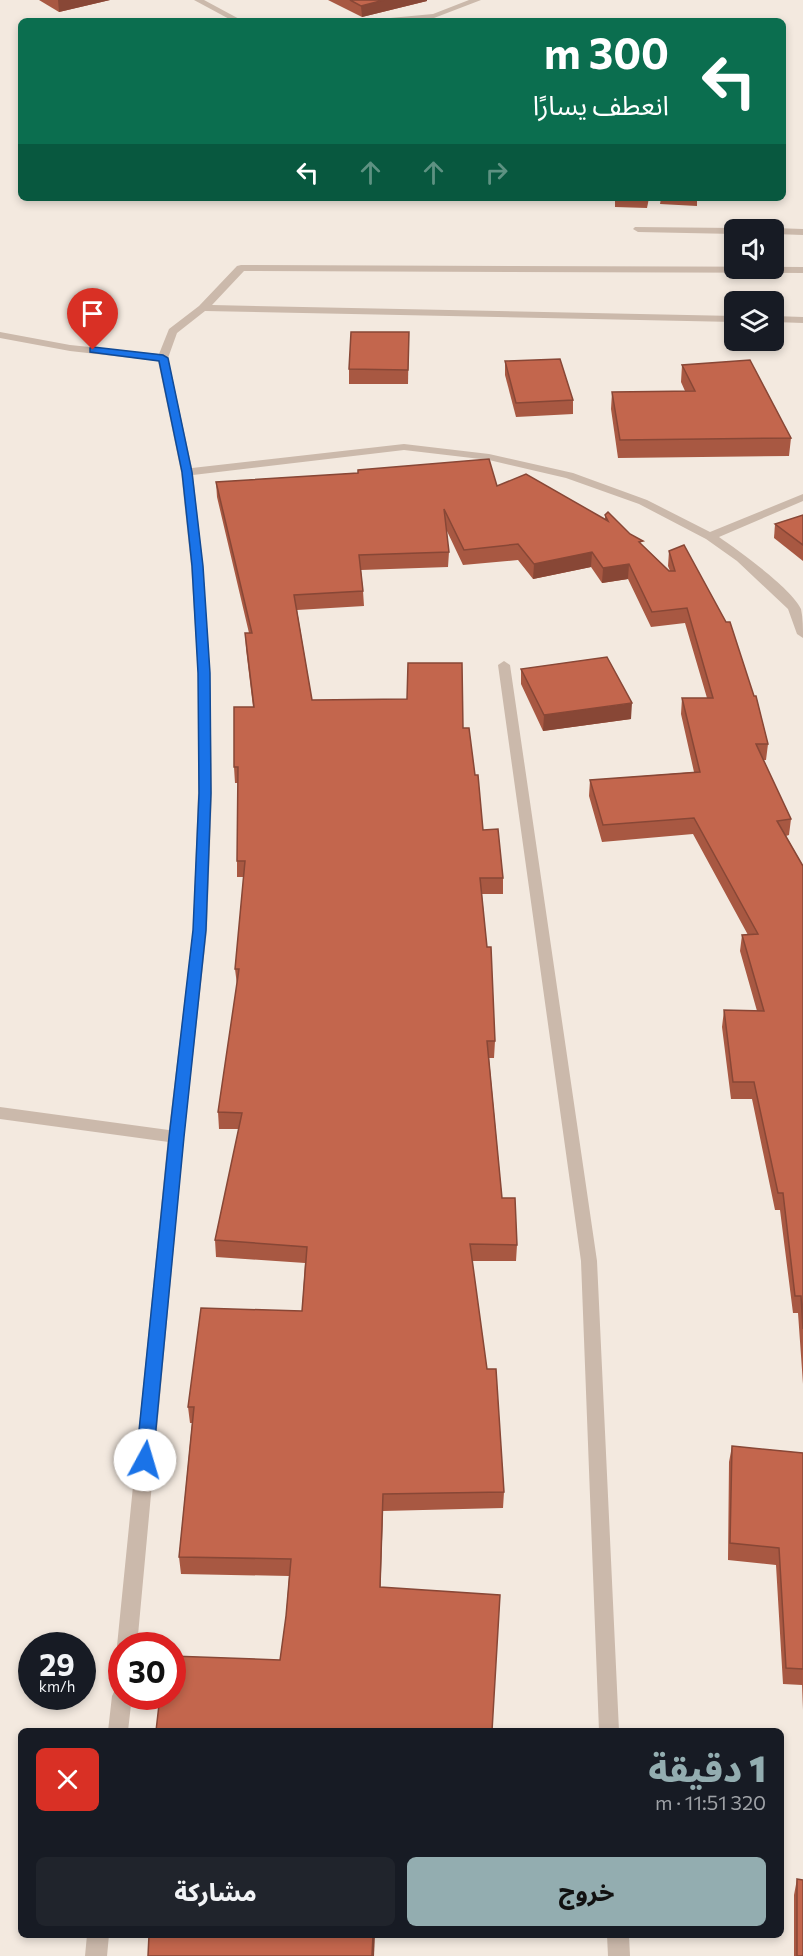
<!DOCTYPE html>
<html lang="ar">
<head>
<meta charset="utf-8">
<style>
	:root { --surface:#171b24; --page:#20242c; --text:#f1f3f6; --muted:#9ea1a6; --accent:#93adb0 }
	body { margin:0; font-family:Commissioner,"Noto Sans Arabic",sans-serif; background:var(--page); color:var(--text); direction:rtl; height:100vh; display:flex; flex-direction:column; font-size:22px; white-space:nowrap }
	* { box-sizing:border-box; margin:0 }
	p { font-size:20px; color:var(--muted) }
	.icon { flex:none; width:33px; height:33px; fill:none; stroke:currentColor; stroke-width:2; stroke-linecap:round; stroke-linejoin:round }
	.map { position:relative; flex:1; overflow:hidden; direction:ltr }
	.drawer { position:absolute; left:18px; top:1728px; width:766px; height:210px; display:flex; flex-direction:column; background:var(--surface); border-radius:9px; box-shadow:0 3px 9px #0003; direction:rtl }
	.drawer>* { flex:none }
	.banner { position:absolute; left:18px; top:18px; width:768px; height:183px; border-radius:9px; box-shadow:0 3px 9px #0003; direction:rtl; background:#0b6e4f; color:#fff; overflow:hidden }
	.buttons { position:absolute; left:724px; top:219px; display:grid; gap:12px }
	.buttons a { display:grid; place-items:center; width:60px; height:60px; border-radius:9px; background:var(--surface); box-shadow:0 3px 9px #0003; font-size:30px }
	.speed { position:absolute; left:18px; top:1632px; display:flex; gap:12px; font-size:30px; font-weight:700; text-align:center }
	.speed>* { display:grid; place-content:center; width:78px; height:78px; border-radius:50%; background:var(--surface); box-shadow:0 3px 9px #0003; line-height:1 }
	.speed small { font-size:15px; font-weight:400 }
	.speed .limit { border:9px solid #d22; background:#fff; color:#111 }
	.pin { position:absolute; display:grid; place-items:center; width:51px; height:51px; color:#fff; margin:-62px -26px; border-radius:50% 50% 50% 0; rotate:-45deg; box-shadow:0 0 6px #0007 }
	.pin .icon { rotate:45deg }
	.me { position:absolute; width:66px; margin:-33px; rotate:6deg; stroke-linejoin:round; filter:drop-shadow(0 0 4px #0008) }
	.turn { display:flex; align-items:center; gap:21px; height:126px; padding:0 18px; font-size:27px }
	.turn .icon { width:78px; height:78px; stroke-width:2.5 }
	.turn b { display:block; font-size:42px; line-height:51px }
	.lanes { display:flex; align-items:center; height:57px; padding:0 18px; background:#0003; justify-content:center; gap:30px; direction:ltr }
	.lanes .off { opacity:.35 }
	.round { display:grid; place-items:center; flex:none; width:63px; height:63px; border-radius:9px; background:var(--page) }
	.summary { display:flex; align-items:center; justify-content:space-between; height:102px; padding:0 18px }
	h1 { font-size:36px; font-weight:800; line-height:45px; color:var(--accent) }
	.primary-button { display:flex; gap:12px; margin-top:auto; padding:12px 18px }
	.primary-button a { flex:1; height:69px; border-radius:9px; background:var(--accent); color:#111; font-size:24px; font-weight:800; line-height:69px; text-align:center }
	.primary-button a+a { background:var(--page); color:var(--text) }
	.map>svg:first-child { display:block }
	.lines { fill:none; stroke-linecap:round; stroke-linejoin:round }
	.lane { fill:#cbb9ab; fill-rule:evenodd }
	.street { fill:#cbb9ab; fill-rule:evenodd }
	.wall { fill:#a85842 }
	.shaded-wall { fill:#884736 }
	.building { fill:#c3664d; stroke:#884736; stroke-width:1.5 }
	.route { fill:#1a73e8; stroke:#114b97; stroke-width:1.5 }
</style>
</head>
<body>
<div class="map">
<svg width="803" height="1956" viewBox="0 0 803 1956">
	<rect width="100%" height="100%" fill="#f3e9df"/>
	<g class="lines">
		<path class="lane" d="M0 1107 176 1131 182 1133 184 1137 182 1141 176 1143 0 1119Z"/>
		<g class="street">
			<path d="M194 0H204L243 21H233Z"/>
			<path d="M469 0H481L434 18 386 21 390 18 433 14Z"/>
			<path d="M635 227 735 228 739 230H735V234L638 232 633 229Z"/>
			<path d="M774 228 803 229V235L774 234V230H770Z"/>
			<path d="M241 265 803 267V273L244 271 212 305 735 316V322L205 311 177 333 168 358 192 468 404 444 489 454 573 473 647 500 710 532 803 494V501L719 537C739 551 791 588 801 609 803 618 803 629 803 638L797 634 788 609 737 561 706 539 639 504 566 478 489 460 404 450 193 475 203 566 210 673 212 793 207 930 184 1137 137 1646H122V1652L117 1646 168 1137 193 930 198 793V673L191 566 181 472 158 361 70 351 0 338V332L70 345 159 354 169 329 199 306 237 266Z"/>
			<path d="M774 316 803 317V323L774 322Z"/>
			<path d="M504 661 510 665 597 1261 619 1731H599L581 1261 498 665Z"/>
			<path d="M122 1687V1696H132L128 1731H108L112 1696 115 1690Z"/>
			<path d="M87 1935H109L107 1956H85Z"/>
			<path d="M607 1935H629L630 1956H608Z"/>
		</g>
	</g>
	<g class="wall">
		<path d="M39 0H110L59 12Z"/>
		<path d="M328 0H427V1L362 17Z"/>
		<path d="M615 198H649L647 208 615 207Z"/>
		<path d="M661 198H697V206L660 204Z"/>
		<path d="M409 332 408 384H349V369Z"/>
		<path d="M505 361 573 400V414L516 417 505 375Z"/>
		<path d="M682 365 791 438 789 456 618 458 611 409 612 392 685 391 681 382Z"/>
		<path d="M358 470 497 486 605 519V515L643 546 670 571 668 566 669 551 768 744 766 760H763L791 819 789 835 786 836 803 866V1384L798 1313H793L780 1210H775L752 1099H731L722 1027 724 1010 757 1011 740 951 742 935H748L693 834 602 842 589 796 590 780 694 772 681 714 682 698H707L685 623 651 627 628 579 602 583 591 567 533 579 518 560 463 565 446 529 449 552 448 567 361 570 363 591 364 606 297 610 312 700 463 728 475 775 483 830 503 878V894H482L495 1041 494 1058H489L502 1198 517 1245 516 1261H472L504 1492 503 1508 383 1511 280 1660 286 1616 289 1576 181 1574 179 1557 192 1423H190L188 1407 302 1311 305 1263 216 1257 215 1240 239 1129H219L218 1112 237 985 235 969 244 877H237V861L238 783H235L234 767 253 707 246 649 245 633H249L217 497 216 482 358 473Z"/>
		<path d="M803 515V561L774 538 775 524Z"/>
		<path d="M521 669 631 719 543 731 521 684Z"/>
		<path d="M732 1446 803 1453V1710L802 1685 783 1684 776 1565 728 1560 729 1462Z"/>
		<path d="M797 1879 803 1956H794V1895Z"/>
	</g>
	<g class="shaded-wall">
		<path d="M58 0H110L59 12Z"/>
		<path d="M384 0H427V1L362 17 361 6Z"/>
		<path d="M592 552 591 567 533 579 534 564Z"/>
		<path d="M629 564 628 579 602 583 603 568Z"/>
		<path d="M632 703 631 719 543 731 544 715Z"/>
		<path d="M383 1494V1511L380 1604V1587Z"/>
		<path d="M373 1935H375L374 1956H372Z"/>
	</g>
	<g class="building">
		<path d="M350 0H384L361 6Z"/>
		<path d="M351 332H409L408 370 349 369Z"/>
		<path d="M560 359 573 400 516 403 505 361Z"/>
		<path d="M750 360 791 438 620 440 612 392 695 391 682 365Z"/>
		<path d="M489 459 497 486 526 474 608 521 605 515 608 512 630 534 643 541 639 542 669 571H675L669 551 684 545 726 622H730L754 696H756L768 744H756L791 819 777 821 803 866V1329L801 1296H795L783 1193H778L754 1082H733L724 1010 764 1011 742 935 758 934 694 818 603 825 590 780 700 772 682 698H713L687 608 652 612 629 564 603 568 592 552 534 564 518 544 464 550 444 509 449 552 359 555 363 591 294 595 312 700 407 699 408 663H462L463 728H469L475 775H478L483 830 498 829 503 878H480L487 947H491L495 1041H487L502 1198H515L517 1245 470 1244 487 1369H496L504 1492 383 1494 380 1587 500 1595 492 1731H156L160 1696H172V1656L280 1660 286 1616 291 1559 179 1557 194 1407H188L201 1308 302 1311 307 1247 215 1240 242 1113 218 1112 239 969H235L245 861H237L238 767H234V707H254L245 633H252L216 482 358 473V470Z"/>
		<path d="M803 515V545L775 524Z"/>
		<path d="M607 657 632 703 544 715 521 669Z"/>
		<path d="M732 1446 803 1453V1669L786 1668 779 1548 730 1543Z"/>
		<path d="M797 1879 803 1880V1956H797Z"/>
		<path d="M149 1935H373L372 1956H148Z"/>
	</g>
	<path class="route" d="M93 347 163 355 168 358 192 472 203 566 210 673 211 793 206 930 184 1137 153 1460 151 1465 145 1467 139 1465 136 1460 169 1137 193 930 199 793 198 673 192 566 182 472 159 361 90 352V348Z"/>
</svg>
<div class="buttons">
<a><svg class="icon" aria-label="sound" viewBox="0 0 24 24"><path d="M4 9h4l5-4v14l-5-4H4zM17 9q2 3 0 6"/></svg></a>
<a><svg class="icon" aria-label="layers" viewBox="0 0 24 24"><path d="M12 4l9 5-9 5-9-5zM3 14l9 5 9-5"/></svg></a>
</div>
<div class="speed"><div>29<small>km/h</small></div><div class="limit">30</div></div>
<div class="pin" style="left:93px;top:350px;background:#d93025"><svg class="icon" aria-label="arrive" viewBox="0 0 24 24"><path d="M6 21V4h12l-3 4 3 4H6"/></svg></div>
<svg class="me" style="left:145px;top:1460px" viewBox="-20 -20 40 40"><circle r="19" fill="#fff"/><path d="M0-13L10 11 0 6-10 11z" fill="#1a73e8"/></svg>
<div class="banner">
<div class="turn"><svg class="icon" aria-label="left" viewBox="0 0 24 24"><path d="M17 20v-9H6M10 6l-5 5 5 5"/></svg><div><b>300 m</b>انعطف يسارًا</div></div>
<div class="lanes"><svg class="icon" aria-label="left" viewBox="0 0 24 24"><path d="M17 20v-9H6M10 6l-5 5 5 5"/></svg><svg class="icon off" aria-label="ahead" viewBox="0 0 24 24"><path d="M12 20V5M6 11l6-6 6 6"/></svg><svg class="icon off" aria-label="ahead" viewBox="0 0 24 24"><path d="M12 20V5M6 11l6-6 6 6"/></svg><svg class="icon off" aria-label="right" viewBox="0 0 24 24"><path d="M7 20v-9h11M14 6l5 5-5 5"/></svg></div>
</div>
<section class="drawer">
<div class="summary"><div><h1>1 دقيقة</h1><p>320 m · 11:51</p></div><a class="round" style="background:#d93025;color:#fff"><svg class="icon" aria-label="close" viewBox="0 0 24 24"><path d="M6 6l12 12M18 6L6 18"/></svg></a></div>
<div class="primary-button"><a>خروج</a><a>مشاركة</a></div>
</section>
</div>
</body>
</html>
